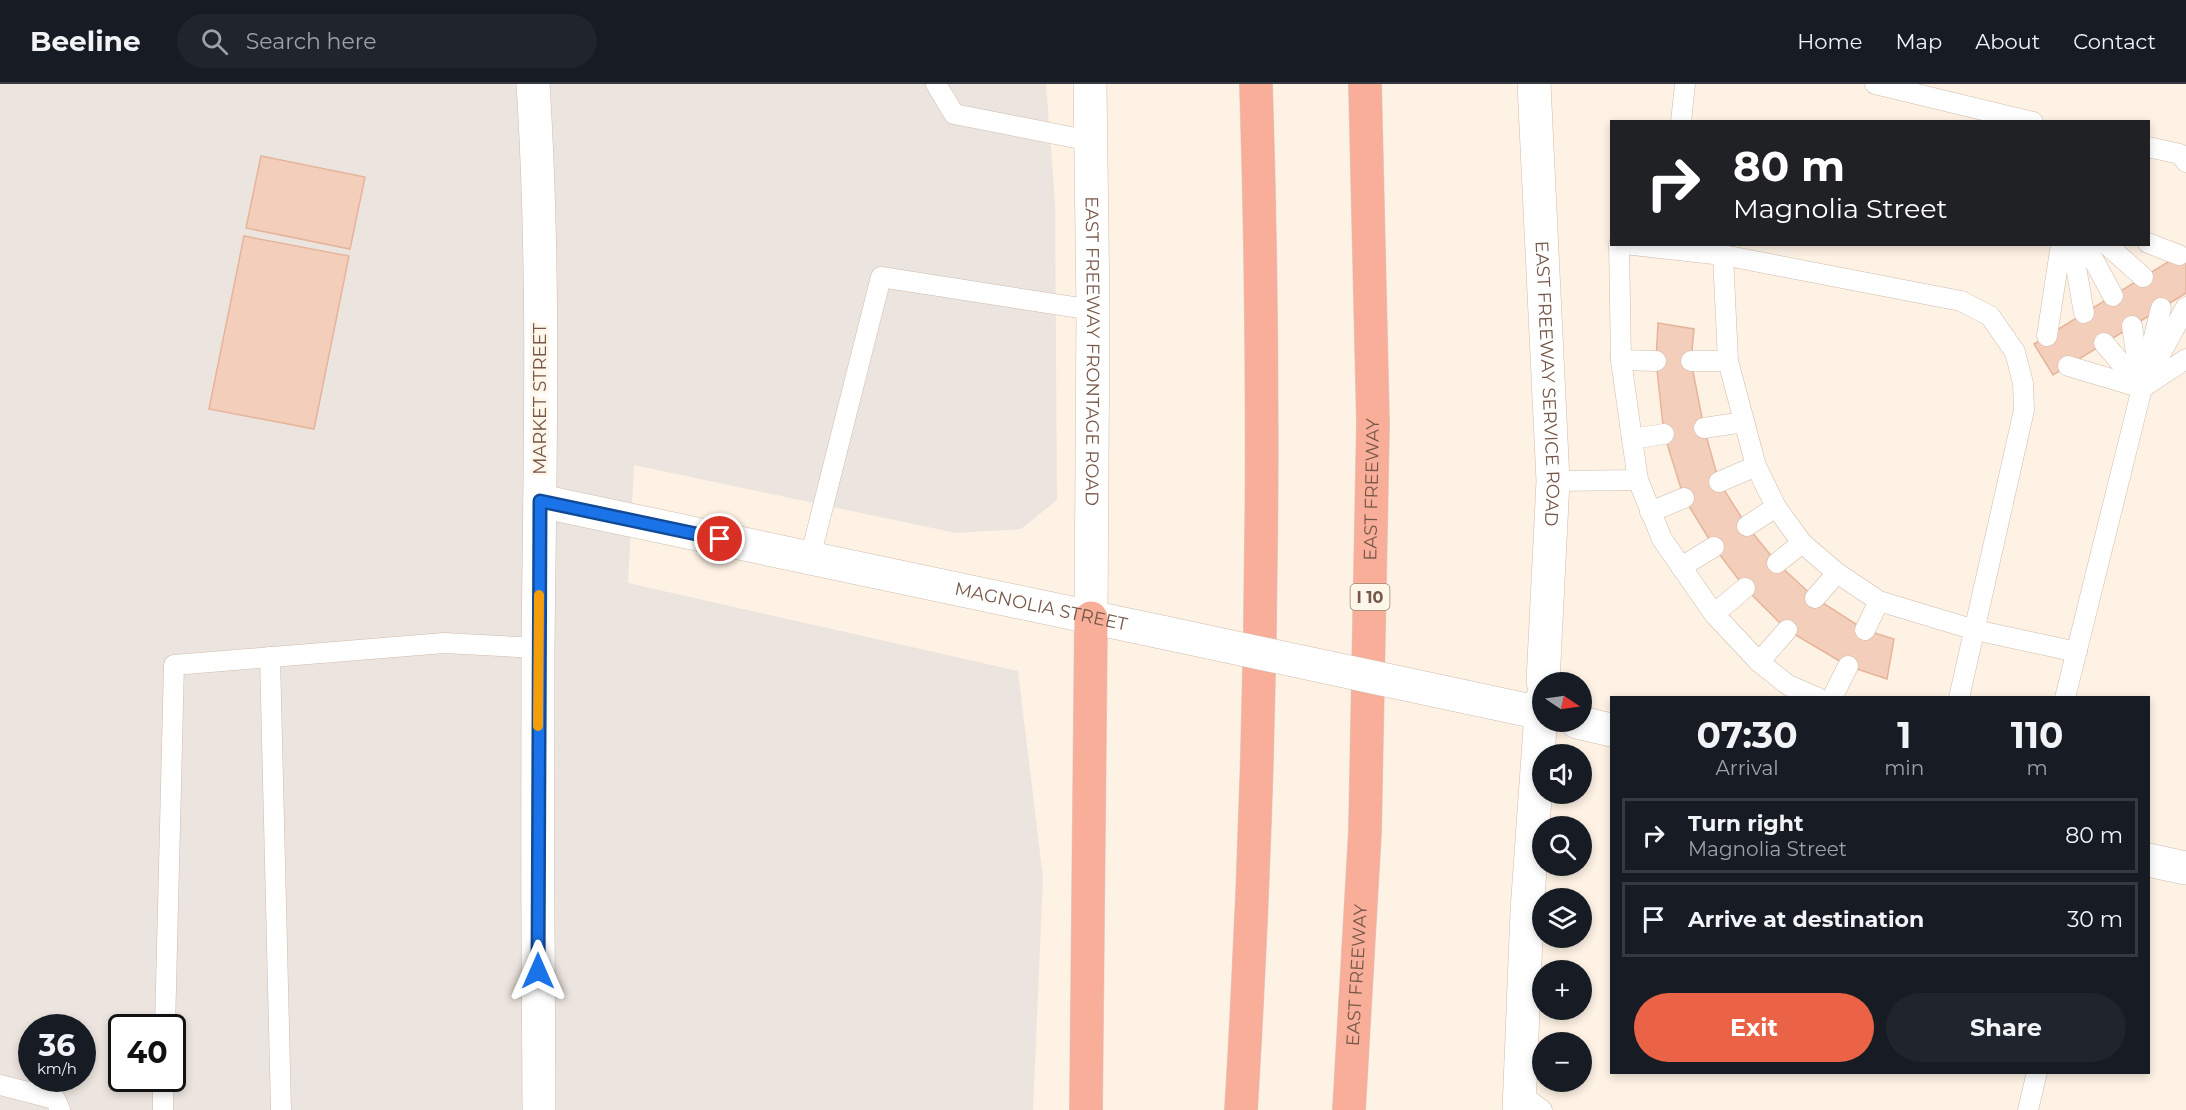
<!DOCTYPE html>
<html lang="en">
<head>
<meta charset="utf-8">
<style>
	:root { --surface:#171b24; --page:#20242c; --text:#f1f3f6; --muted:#9ea1a6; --line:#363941; --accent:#ea6346 }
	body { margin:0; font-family:Montserrat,sans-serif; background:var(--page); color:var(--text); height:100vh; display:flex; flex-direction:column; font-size:22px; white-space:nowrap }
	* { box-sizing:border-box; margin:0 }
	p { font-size:20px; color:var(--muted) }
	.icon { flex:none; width:33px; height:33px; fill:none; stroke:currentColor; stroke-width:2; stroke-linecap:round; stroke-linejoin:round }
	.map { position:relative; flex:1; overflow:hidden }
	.details { position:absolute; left:1610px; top:612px; width:540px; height:378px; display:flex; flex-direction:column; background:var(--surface); border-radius:0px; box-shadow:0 3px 9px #0003 }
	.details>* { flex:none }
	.top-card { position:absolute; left:1610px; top:36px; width:540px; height:126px; border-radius:0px; box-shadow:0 3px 9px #0003; background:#202124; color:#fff; overflow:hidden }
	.needle { width:39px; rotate:103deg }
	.controls { position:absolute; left:1532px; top:588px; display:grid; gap:12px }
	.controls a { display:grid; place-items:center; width:60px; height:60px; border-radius:50%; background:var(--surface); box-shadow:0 3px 9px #0003; font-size:30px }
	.speed { position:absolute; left:18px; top:930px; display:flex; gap:12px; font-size:30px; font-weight:700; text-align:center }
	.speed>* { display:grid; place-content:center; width:78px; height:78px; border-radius:50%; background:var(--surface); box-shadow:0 3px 9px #0003; line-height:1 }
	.speed small { font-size:15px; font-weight:400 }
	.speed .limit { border:3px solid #111; border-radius:9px; background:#fff; color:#111 }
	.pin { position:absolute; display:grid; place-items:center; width:51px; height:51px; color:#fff; margin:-26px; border:3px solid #fff; border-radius:50%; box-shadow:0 2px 6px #0007 }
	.me { position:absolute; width:66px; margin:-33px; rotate:0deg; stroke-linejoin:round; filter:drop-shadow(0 0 4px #0008) }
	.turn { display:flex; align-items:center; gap:21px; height:126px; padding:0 24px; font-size:27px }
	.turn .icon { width:78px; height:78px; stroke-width:2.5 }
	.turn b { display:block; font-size:42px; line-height:51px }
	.eta { display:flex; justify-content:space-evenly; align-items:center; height:102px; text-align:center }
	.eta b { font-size:36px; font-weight:700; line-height:42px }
	.primary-button { display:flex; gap:12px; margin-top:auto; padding:12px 24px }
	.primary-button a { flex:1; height:69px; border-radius:36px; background:var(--accent); color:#fff; font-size:24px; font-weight:700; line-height:69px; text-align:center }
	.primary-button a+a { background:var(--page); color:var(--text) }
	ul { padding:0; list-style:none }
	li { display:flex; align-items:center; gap:18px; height:75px; margin:0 12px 9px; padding:0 12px; border:3px solid var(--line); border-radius:0px }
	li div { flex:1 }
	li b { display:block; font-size:22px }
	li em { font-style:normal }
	header { display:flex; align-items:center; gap:36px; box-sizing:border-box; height:84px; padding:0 30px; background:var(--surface); border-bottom:2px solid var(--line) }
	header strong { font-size:28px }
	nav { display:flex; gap:33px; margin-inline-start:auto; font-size:21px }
	.search { width:420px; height:54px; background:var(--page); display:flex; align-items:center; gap:15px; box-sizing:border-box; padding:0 21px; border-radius:33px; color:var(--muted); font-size:22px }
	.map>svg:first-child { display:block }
	.industrial { fill:#ece4de; fill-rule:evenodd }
	.building { fill:#f3ceba; stroke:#e6b49a; stroke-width:1.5 }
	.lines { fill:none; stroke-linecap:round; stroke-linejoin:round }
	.service-casing { stroke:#d0bbad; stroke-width:21 }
	.minor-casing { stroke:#d0bbad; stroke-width:34 }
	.tertiary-casing { stroke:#d0bbad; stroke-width:34 }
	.secondary-casing { stroke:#d4baaa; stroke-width:34 }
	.motorway-casing { stroke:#dbd3d0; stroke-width:34 }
	.service { stroke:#fff; stroke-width:20 }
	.minor { stroke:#fff; stroke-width:33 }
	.tertiary { stroke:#fff; stroke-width:33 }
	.secondary { stroke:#fff; stroke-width:33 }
	.motorway { stroke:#f8ae99; stroke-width:33 }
	.tertiary-bridge-casing { stroke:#d0bbad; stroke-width:34; stroke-linecap:butt }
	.tertiary-bridge { stroke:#fff; stroke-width:33 }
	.route-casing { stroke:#114b97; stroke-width:15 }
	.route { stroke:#1a73e8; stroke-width:10 }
	.slow { stroke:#f59e0b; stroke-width:10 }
	.labels { text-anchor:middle; stroke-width:6; stroke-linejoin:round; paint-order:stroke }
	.shield { fill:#fff6ea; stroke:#9f8779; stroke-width:1.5 }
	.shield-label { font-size:16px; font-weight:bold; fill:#765749 }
	.street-label { font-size:18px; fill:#765749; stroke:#fff6ea }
</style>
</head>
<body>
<header>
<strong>Beeline</strong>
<div class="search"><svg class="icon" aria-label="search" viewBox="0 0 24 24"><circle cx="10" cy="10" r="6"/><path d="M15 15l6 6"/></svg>Search here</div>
<nav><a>Home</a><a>Map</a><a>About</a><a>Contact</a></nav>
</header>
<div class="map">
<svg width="2186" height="1026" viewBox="0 0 2186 1026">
	<rect width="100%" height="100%" fill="#fdf2e4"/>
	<path class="industrial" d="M0 0H1046L1055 117 1057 416 1021 445 956 449 634 381 628 499 1018 587 1043 794 1033 1026H0ZM32 944H82V994H32ZM122 944H172V994H122Z"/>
	<g class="building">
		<path d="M261 72 365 93 350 165 246 144Z"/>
		<path d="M244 152 349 172 314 345 209 325Z"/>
		<path d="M2186 167V209L2053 291 2034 260Z"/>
		<path d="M1658 239 1694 245 1691 277 1704 344 1719 398 1747 442 1777 479 1815 514 1865 546 1894 555 1887 595 1848 582 1787 546 1745 504 1714 463 1684 414 1664 350 1656 277Z"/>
	</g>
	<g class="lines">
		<defs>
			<g id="service">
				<path d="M936 0 954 30 1091 57"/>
				<path d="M1875 0 2033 38"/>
				<path d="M1681 38 1685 0"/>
				<path d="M2148 63 2180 70 2186 78"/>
				<path d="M2148 159 2179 171"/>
				<path d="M1619 160 1621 276 1632 355 1638 396 1662 455 1714 530 1759 578 1788 601 1818 614"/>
				<path d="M1624 160 1723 171 1728 277 1756 382 1776 423 1802 459 1837 489 1879 517 1975 546 2077 568"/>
				<path d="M2072 160 2084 229"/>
				<path d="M2085 160 2113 212"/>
				<path d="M2106 160 2143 193"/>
				<path d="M1723 171 1961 217 1990 232 2015 268 2023 299 2024 326 1959 614"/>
				<path d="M2132 242 2140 295"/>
				<path d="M2047 252 2061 160"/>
				<path d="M2104 259 2142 304"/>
				<path d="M1621 276 1656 277"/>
				<path d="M1691 277H1728"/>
				<path d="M2148 278 2161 224"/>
				<path d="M2068 282 2142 304"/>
				<path d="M2143 302 2186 223"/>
				<path d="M1704 344 1744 338"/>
				<path d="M1632 355 1664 350"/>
				<path d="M1553 397 1638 396"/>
				<path d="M1719 398 1756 382"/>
				<path d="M1650 428 1684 414"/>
				<path d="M1747 442 1776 423"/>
				<path d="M810 474 881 193 1093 226"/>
				<path d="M1777 479 1802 459"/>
				<path d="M1681 483 1714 463"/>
				<path d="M1815 514 1837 489"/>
				<path d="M1714 530 1745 504"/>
				<path d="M1865 546 1879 517"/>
				<path d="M270 573 281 1026"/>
				<path d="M1759 578 1787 546"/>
				<path d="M1832 614 1848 582"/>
				<path d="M2065 614 2142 304 2186 275"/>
				<path d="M165 944 174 581 444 559 538 564"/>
				<path d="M0 1001 55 1015 60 1026"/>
				<path d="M1519 1009 1542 1026"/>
				<path d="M163 1026V994"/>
				<path d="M2028 1026 2037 988"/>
			</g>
			<g id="minor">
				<path d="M1577 638 1611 646"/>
				<path d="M2148 776 2186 784"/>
			</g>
			<g id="tertiary">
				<path d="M533 0C545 187 540 375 538 562 537 717 538 871 539 1026"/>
				<path id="s1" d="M540 417 1166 549"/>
				<path d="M1466 613 1541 629"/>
			</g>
			<g id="secondary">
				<path id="s2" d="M1090 0 1093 226 1091 534"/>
				<path id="s3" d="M1534 0 1553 397 1543 598"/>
				<path d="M1519 1026 1527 827 1542 615"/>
			</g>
			<g id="motorway">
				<path d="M1086 1026 1091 534"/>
				<path d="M1241 1026C1262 684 1267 342 1256 0"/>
				<path id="s4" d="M1349 1026 1365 747 1373 339 1365 0"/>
			</g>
		</defs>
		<use href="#service" class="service-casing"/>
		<use href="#minor" class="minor-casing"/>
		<use href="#tertiary" class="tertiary-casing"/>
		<use href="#secondary" class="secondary-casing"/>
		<use href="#motorway" class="motorway-casing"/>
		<use href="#service" class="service"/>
		<use href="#minor" class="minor"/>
		<use href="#tertiary" class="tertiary"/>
		<use href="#secondary" class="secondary"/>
		<use href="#motorway" class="motorway"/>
		<defs>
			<path id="tertiary-bridge" d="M1166 549 1466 613"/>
		</defs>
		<use href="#tertiary-bridge" class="tertiary-bridge-casing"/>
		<use href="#tertiary-bridge" class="tertiary-bridge"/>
	</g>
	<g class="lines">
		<defs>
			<path id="route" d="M538 887 540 417 720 455"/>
		</defs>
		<use href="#route" class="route-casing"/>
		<use href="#route" class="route"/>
		<path class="slow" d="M538 642 539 511"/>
	</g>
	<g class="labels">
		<rect class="shield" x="1350.5" y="500" width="39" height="26" rx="4.5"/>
		<g class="shield-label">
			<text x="1370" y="519">I 10</text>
		</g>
		<g class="street-label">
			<text dy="6" stroke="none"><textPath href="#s2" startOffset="267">EAST FREEWAY FRONTAGE ROAD</textPath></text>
			<text dy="6" stroke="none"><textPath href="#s3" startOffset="300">EAST FREEWAY SERVICE ROAD</textPath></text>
			<text transform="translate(540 315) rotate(-90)" y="6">MARKET STREET</text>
			<text dy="6" stroke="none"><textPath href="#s4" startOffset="621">EAST FREEWAY</textPath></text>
			<text dy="6" stroke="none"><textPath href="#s1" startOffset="512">MAGNOLIA STREET</textPath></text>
			<text dy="6" stroke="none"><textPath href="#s4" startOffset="135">EAST FREEWAY</textPath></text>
		</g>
	</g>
</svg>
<div class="controls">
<a><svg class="needle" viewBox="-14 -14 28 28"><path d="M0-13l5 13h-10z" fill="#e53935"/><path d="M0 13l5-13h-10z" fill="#9ea1a6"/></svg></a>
<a><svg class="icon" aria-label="sound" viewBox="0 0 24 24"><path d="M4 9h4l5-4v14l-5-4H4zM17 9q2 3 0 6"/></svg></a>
<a><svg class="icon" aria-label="search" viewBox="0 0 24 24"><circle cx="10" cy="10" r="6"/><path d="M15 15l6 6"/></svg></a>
<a><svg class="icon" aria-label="layers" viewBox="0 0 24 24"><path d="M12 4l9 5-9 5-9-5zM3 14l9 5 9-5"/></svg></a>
<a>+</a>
<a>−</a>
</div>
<div class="speed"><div>36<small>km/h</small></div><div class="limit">40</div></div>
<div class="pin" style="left:720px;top:455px;background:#d93025"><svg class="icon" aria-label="arrive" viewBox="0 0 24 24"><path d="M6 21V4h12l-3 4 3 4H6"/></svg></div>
<svg class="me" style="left:538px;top:887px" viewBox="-20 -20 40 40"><path d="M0-17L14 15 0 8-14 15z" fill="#1a73e8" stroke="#fff" stroke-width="4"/></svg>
<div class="top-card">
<div class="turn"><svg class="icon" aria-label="right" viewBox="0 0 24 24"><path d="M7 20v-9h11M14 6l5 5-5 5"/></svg><div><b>80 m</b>Magnolia Street</div></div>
</div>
<section class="details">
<div class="eta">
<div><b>07:30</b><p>Arrival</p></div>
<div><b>1</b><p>min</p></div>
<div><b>110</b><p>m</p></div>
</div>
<ul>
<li><svg class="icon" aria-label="right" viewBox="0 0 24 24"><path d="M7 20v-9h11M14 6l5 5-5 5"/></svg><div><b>Turn right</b><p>Magnolia Street</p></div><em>80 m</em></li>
<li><svg class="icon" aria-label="arrive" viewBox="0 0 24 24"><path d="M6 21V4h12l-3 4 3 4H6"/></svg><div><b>Arrive at destination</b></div><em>30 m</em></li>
</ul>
<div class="primary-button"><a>Exit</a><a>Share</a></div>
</section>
</div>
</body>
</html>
